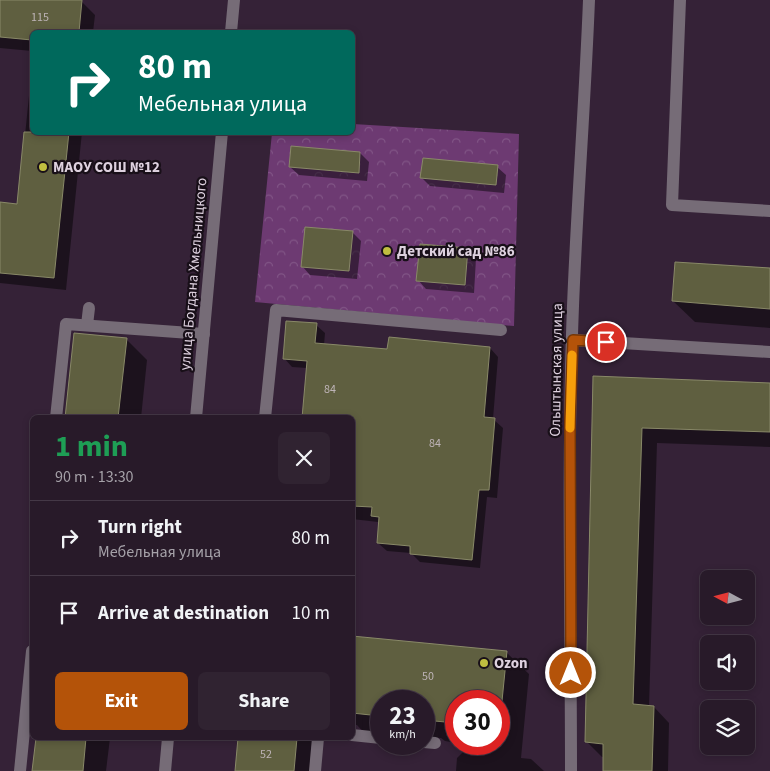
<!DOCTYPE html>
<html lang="en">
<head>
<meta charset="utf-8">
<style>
	:root { --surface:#281a29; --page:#302331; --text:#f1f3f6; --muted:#a5a1a8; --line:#443846; --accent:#b45309 }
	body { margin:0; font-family:"Source Sans 3",sans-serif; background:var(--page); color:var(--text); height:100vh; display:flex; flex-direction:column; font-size:19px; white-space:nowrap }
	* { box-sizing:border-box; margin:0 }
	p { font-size:16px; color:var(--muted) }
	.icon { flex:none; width:28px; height:28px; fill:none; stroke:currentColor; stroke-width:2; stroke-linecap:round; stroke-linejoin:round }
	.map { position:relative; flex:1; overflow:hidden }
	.side { position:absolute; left:30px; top:415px; width:325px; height:325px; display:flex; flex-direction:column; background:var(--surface); border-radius:8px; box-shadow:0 2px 8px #0003,0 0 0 1px var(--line) }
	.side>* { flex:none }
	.banner { position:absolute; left:30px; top:30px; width:325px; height:105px; border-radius:8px; box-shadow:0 2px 8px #0003,0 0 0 1px var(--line); background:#00695c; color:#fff; overflow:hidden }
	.needle { width:32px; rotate:277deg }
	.fabs { position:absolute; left:700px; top:570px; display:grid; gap:10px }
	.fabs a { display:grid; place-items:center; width:55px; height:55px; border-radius:8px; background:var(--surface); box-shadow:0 2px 8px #0003,0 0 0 1px var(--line); font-size:25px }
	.speed { position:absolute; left:370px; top:690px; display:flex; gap:10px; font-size:25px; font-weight:700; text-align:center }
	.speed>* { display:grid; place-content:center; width:65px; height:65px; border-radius:50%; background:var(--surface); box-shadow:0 2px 8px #0003,0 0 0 1px var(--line); line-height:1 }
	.speed small { font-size:12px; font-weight:400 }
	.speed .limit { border:8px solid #d22; background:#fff; color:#111 }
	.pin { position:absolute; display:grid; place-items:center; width:42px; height:42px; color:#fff; margin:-21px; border:2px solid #fff; border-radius:50%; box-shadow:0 1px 5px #0007 }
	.me { position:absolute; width:55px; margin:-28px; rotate:0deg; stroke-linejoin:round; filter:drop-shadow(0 0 4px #0008) }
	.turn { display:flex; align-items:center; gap:18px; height:105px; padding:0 25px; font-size:22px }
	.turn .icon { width:65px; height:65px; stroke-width:2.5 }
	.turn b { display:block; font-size:35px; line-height:42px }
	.round { display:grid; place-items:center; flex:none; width:52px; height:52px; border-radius:8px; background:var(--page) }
	.summary { display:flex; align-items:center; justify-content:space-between; height:85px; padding:0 25px }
	h1 { font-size:30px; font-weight:700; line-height:38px; color:#1e9e55 }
	.primary-button { display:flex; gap:10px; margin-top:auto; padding:10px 25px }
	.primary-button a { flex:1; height:58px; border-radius:8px; background:var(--accent); color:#fff; font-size:20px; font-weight:700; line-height:58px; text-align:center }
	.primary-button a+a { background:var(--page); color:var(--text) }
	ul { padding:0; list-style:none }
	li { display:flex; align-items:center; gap:15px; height:75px; padding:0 25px; border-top:1px solid var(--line) }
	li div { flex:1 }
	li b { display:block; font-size:19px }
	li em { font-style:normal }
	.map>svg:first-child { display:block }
	.park { fill:url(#park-crowns) }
	.shadow { fill:#0007 }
	.building { fill:#5f5f40; stroke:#898968 }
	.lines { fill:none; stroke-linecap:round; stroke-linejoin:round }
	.minor { stroke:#766c77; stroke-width:12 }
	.route-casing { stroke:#753606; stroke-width:12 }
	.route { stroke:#b45309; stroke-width:9 }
	.slow { stroke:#f59e0b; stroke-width:9 }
	.poi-dot { fill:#c0be40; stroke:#180f18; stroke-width:2 }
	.labels { text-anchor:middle; stroke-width:4.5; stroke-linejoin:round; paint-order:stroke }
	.number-label { font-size:12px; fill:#beb4b7 }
	.poi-label { font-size:15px; font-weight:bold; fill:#ded1df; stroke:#180f18; text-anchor:start }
	.street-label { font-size:15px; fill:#ded1df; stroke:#180f18 }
</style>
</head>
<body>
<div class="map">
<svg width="770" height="771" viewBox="0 0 770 771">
	<defs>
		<pattern id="park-crowns" width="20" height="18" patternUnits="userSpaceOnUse" patternTransform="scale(1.25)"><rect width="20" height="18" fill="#6d3a72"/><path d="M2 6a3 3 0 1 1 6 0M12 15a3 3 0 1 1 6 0" fill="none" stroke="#815586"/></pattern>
	</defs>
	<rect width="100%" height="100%" fill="#352237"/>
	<path class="park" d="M353 124 519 134 514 326 255 302 272 133 352 132Z"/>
	<g class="shadow">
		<path d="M0 0H61L82 2 95 15 93 32H32V51L0 48Z"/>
		<path d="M32 66V132H82L66 290 0 283V203L18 205Z"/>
		<path d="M360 153 369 162 367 181 299 175 290 167Z"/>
		<path d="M497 167 506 175 504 193 430 186 421 177Z"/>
		<path d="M352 232 361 241 357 279 310 275 302 266Z"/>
		<path d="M468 249 476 258 474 293 426 289 418 280Z"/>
		<path d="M770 269V328L695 322 673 301Z"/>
		<path d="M316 325 325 333 324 345 388 351 490 348 498 357 493 419 503 428 497 498 487 497 480 568 420 562 411 553 387 551 378 543 380 524 378 522 352 519V418L307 368 292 367 284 358Z"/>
		<path d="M126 339 147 360 141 418H67Z"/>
		<path d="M594 377 770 384V447L657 443 649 707H654L669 723 668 771H604V757H602L586 741Z"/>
		<path d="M352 637 506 652 529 674 521 758 531 759 544 771H456L457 758 471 744H469H499V701H456V743L445 741 441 738 424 737V701H381V735L365 734 357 725H352Z"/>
		<path d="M37 738H110L106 771H33Z"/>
		<path d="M239 738H321L318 771H236Z"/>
	</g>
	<g class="building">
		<path d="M0 0H82L79 32H32V40L0 37Z"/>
		<path d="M24 132H69L54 278 0 273V202L17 204Z"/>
		<path d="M291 146 360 152 359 173 289 167Z"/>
		<path d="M423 158 498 165 496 185 420 178Z"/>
		<path d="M305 227 353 231 349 271 301 267Z"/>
		<path d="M420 244 468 248 465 285 416 281Z"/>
		<path d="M675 262 770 268V309L672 301Z"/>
		<path d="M286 321 317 323 315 343 387 349 389 337 490 347 484 417 495 418 489 490H479L472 560 410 554V546L377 543 379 517 371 516 372 507 352 506V418H302L307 361 283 359Z"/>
		<path d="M74 333 127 338 118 418H65Z"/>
		<path d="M593 376 770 383V432L642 428 633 704 654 706 652 771H603V744L585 742Z"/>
		<path d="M352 636 507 651 502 701H456V723L424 720V701H381L380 716 352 713Z"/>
		<path d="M36 738H86L83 771H32Z"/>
		<path d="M238 738H297L294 771H235Z"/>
	</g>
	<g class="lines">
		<g class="minor">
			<path d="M680 0 672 205 770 211"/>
			<path d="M231 32 234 0"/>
			<path d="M87 325 89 308"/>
			<path d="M573 340 770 352"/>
			<path d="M56 418 66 324 204 334"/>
			<path d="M196 418 222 132"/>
			<path d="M265 418 276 310 501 330"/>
			<path d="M352 735 381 738"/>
			<path d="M424 742 435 743"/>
			<path d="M20 771 32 651"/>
			<path d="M165 771 168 738"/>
			<path d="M315 771 318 738"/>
			<path d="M571 771C571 616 567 461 573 306 577 204 585 102 589 0"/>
		</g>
	</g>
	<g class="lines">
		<defs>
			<path id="route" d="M571 673 570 419 573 340 606 342"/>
		</defs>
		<use href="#route" class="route-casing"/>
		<use href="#route" class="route"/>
		<path class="slow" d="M570 428 572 355"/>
	</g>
	<g class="poi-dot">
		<circle cx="43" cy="167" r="5"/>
		<circle cx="387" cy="251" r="5"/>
		<circle cx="484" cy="663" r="5"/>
	</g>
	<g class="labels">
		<g class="number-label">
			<text x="40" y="21">115</text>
			<text x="330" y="393">84</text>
			<text x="435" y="447">84</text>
			<text x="428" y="680">50</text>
			<text x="266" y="758">52</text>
		</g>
		<g class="poi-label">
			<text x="53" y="172">МАОУ СОШ №12</text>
			<text x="397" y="256">Детский сад №86</text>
			<text x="494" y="668">Ozon</text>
		</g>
		<g class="street-label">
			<text transform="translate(193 274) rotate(-85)" y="5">улица Богдана Хмельницкого</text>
			<text transform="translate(556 370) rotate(-89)" y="5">Ольштынская улица</text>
		</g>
	</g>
</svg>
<div class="fabs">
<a><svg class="needle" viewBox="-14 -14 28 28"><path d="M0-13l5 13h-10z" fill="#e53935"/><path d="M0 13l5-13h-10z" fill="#a5a1a8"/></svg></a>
<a><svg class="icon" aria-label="sound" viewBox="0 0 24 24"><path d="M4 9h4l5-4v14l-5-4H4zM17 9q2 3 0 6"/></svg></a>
<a><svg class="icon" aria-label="layers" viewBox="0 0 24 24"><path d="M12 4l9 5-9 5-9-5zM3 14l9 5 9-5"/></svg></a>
</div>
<div class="speed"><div>23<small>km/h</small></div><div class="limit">30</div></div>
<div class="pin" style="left:606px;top:342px;background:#d93025"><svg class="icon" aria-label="arrive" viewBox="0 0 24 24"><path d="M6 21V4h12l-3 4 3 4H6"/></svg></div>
<svg class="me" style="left:571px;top:673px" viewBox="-20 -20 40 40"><circle r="17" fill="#b45309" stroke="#fff" stroke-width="3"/><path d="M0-11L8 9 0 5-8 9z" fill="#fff"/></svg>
<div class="banner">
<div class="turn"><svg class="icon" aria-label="right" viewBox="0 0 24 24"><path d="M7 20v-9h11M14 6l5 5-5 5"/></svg><div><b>80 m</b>Мебельная улица</div></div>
</div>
<section class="side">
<div class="summary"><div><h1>1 min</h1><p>90 m · 13:30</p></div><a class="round"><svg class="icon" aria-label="close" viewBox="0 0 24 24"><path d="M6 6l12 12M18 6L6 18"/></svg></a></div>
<ul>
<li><svg class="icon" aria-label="right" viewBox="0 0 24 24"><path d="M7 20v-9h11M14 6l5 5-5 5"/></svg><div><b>Turn right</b><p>Мебельная улица</p></div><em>80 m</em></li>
<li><svg class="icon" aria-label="arrive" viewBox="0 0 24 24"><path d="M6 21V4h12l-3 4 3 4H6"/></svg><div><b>Arrive at destination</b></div><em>10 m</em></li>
</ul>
<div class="primary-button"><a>Exit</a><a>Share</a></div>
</section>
</div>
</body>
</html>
